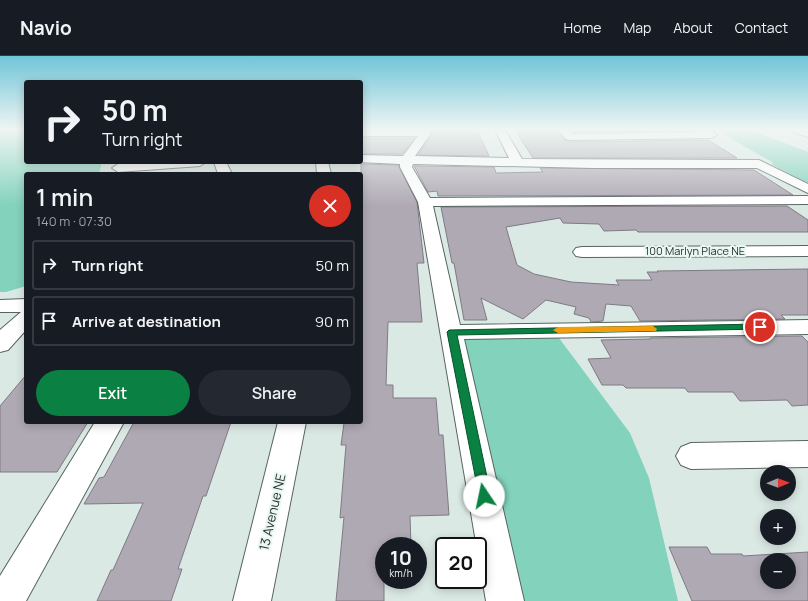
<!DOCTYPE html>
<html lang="en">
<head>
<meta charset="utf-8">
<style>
	:root { --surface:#171b24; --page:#242831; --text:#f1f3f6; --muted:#9ea1a6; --line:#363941; --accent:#0b8043 }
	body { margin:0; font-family:Manrope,sans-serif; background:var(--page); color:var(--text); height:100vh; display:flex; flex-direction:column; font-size:15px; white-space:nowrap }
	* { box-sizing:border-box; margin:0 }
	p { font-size:13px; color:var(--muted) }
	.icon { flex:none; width:22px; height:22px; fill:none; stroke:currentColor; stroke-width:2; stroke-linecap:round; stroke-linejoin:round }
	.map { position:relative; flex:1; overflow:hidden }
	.sheet { position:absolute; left:24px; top:116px; width:339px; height:252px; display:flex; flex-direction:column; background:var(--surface); border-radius:4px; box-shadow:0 2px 10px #0003 }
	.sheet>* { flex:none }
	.top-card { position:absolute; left:24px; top:24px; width:339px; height:84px; border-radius:4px; box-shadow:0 2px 10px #0003; background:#171b24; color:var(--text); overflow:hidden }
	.needle { width:26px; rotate:89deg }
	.tools { position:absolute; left:760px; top:409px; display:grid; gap:8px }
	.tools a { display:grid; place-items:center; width:36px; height:36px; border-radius:50%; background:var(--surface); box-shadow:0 2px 10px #0003; font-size:20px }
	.speed { position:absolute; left:375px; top:481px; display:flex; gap:8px; font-size:20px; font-weight:700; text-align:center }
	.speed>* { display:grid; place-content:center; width:52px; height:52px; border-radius:50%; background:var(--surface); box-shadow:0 2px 10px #0003; line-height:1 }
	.speed small { font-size:10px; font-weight:400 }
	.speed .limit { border:2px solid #111; border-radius:6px; background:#fff; color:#111 }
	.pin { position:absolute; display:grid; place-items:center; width:34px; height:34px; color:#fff; margin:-17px; border:2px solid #fff; border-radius:50%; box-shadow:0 1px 4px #0007 }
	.me { position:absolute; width:44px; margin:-22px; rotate:349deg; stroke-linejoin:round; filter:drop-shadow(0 0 3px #0008) }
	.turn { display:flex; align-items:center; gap:14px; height:84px; padding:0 12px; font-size:18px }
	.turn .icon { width:52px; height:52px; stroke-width:2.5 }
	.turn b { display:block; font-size:28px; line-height:34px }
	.round { display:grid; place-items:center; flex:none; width:42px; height:42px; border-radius:21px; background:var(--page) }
	.head { display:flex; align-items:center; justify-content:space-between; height:68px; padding:0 12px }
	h1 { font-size:24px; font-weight:600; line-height:30px }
	.action { display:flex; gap:8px; margin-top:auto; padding:8px 12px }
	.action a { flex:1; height:46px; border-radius:24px; background:var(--accent); color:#fff; font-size:16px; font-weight:600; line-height:46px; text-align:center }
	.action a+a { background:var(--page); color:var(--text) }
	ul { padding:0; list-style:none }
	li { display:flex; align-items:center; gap:12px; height:50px; margin:0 8px 6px; padding:0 4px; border:2px solid var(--line); border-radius:4px }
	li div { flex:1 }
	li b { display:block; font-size:15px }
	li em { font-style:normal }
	header { display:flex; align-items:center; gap:24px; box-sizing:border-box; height:56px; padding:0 20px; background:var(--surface); border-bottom:1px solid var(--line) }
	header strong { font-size:19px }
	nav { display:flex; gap:22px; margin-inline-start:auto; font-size:14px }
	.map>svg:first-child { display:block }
	.green { fill:#82d2bc }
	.building { fill:#afa9b4; stroke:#7f7a84; fill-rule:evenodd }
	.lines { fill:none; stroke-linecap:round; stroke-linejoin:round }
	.minor-casing { stroke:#586460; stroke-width:2 }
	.highway-casing { stroke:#586460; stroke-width:2 }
	.minor { fill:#fff; fill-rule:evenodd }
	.highway { fill:#fff; fill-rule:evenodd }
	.route { fill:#0b8043; stroke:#07532c }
	.slow { fill:#f59e0b }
	.labels { text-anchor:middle; stroke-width:4; stroke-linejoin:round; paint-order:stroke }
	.street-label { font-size:11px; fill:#2d3331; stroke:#e8f7f2 }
	.near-street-label { font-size:13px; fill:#2d3331; stroke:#e8f7f2 }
</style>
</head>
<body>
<header>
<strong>Navio</strong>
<nav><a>Home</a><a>Map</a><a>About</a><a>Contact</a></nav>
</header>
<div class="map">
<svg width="808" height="545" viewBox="0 0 808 545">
	<rect width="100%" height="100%" fill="#dbe9e5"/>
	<g class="green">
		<path d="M0 74H26V106H102L99 118H26V230L6 236H0Z"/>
		<path d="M716 74H750L808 96V128L773 109 772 106Z"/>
		<path d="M553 274 630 377 649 422 678 545H505L452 276Z"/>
	</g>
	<g class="building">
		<path d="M431 74H477L489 100 418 99 432 78Z"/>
		<path d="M515 74H557L565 84 570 86 708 84 737 102H533Z"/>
		<path d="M571 74H671L574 76Z"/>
		<path d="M361 82H415L402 98H361Z"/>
		<path d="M361 108 398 109 417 146 424 207H417L422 266H388L386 329H393V342H436L439 379H443L449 459 410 460 411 490H384V545H336L344 461 340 462 346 389H341L344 367H361Z"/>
		<path d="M414 110 494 111 496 117 543 116 540 112 754 114 793 139 438 140 437 135 428 136Z"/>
		<path d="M787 150 808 164V176H638L636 174 604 175 599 168 563 167 560 162 506 171 517 209 534 218 571 226 619 229 616 224H652L647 216H658L657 215 808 213V259H781L785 263 640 265 631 250 606 248 603 265 591 266 589 262 574 258 576 251 546 244 523 263 481 242 487 264H464L454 207H452L441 151Z"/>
		<path d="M802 280 808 286V349L792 350 787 344 740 345 733 336H688L685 332H626L623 329H602L588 303 611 302 601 284 650 283V282Z"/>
		<path d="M26 319V366H88L57 416H0V350Z"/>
		<path d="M134 366H231L206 440H203L178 513H182L171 545H97L111 514H113L143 447 84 448 99 422 104 421Z"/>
		<path d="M669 491H707L711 498H742L743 500 808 496V545H692ZM767 504H789V526H767Z"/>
	</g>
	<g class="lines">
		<defs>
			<g id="minor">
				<path d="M361 74H430L431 77 415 100 509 102 495 74H505L522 103 759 104 808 128V137L757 112H593L413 108 412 111 430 142 808 140V148L433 150 460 269 808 264V278L464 283 524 545H486L418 146 400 111V108L358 106H361V99L403 100 418 80H361Z"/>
				<path d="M558 74H569L573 78 698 76 697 74H710L717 79 712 82 570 84 566 83Z"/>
				<path d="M148 106H206L200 110 118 116 112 112 118 108Z"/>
				<path d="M214 106H226L232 118H218Z"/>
				<path d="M316 106H328L331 118H317Z"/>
				<path d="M808 190V200L582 201 576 200 573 196 576 192 582 191Z"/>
				<path d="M26 243V274L8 294 0 296V274L21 256H0V244Z"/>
				<path d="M95 366H124L26 545H0V520Z"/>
				<path d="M278 366H306L271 545H233Z"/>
				<path d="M808 385V411L691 413 681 409 676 400 681 391 691 387Z"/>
			</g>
			<path id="highway" d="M792 74H808V81L793 76Z"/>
		</defs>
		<use href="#minor" class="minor-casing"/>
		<use href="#highway" class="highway-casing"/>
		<use href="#minor" class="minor"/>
		<use href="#highway" class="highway"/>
	</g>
	<linearGradient id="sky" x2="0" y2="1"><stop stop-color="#70c5d8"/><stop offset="0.49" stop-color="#eff5f3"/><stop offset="1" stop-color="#eff5f3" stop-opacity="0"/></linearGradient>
	<rect width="808" height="150" fill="url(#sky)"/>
	<path class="route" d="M760 268 763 269V273L457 279 491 440 489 445 484 446 480 445 447 276 449 274Z"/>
	<path class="slow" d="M653 270 657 273 656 275 558 277 553 274 558 271Z"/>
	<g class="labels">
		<g class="street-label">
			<text x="695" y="199">100 Marlyn Place NE</text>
		</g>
		<g class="near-street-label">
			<text transform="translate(272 456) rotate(-77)" y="5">13 Avenue NE</text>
		</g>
	</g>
</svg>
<div class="tools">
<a><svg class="needle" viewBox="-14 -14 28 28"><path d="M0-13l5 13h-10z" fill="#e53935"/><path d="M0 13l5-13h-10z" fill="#9ea1a6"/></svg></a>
<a>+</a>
<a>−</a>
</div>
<div class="speed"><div>10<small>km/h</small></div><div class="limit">20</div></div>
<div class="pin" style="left:760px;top:271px;background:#d93025"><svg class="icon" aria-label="arrive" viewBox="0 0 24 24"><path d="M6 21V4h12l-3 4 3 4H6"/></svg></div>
<svg class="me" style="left:484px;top:440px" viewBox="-20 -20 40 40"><circle r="19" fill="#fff"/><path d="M0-13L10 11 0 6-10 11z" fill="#0b8043"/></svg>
<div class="top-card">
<div class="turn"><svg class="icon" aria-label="right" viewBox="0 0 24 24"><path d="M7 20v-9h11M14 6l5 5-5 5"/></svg><div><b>50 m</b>Turn right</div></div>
</div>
<section class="sheet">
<div class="head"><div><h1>1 min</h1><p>140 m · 07:30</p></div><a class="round" style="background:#d93025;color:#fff"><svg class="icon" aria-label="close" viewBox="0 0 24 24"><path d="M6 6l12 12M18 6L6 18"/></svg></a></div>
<ul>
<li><svg class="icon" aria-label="right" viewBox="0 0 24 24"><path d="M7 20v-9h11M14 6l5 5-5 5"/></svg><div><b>Turn right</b></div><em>50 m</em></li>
<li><svg class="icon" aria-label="arrive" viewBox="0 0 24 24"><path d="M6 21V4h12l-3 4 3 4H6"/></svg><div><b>Arrive at destination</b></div><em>90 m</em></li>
</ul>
<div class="action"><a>Exit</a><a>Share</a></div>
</section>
</div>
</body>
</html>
